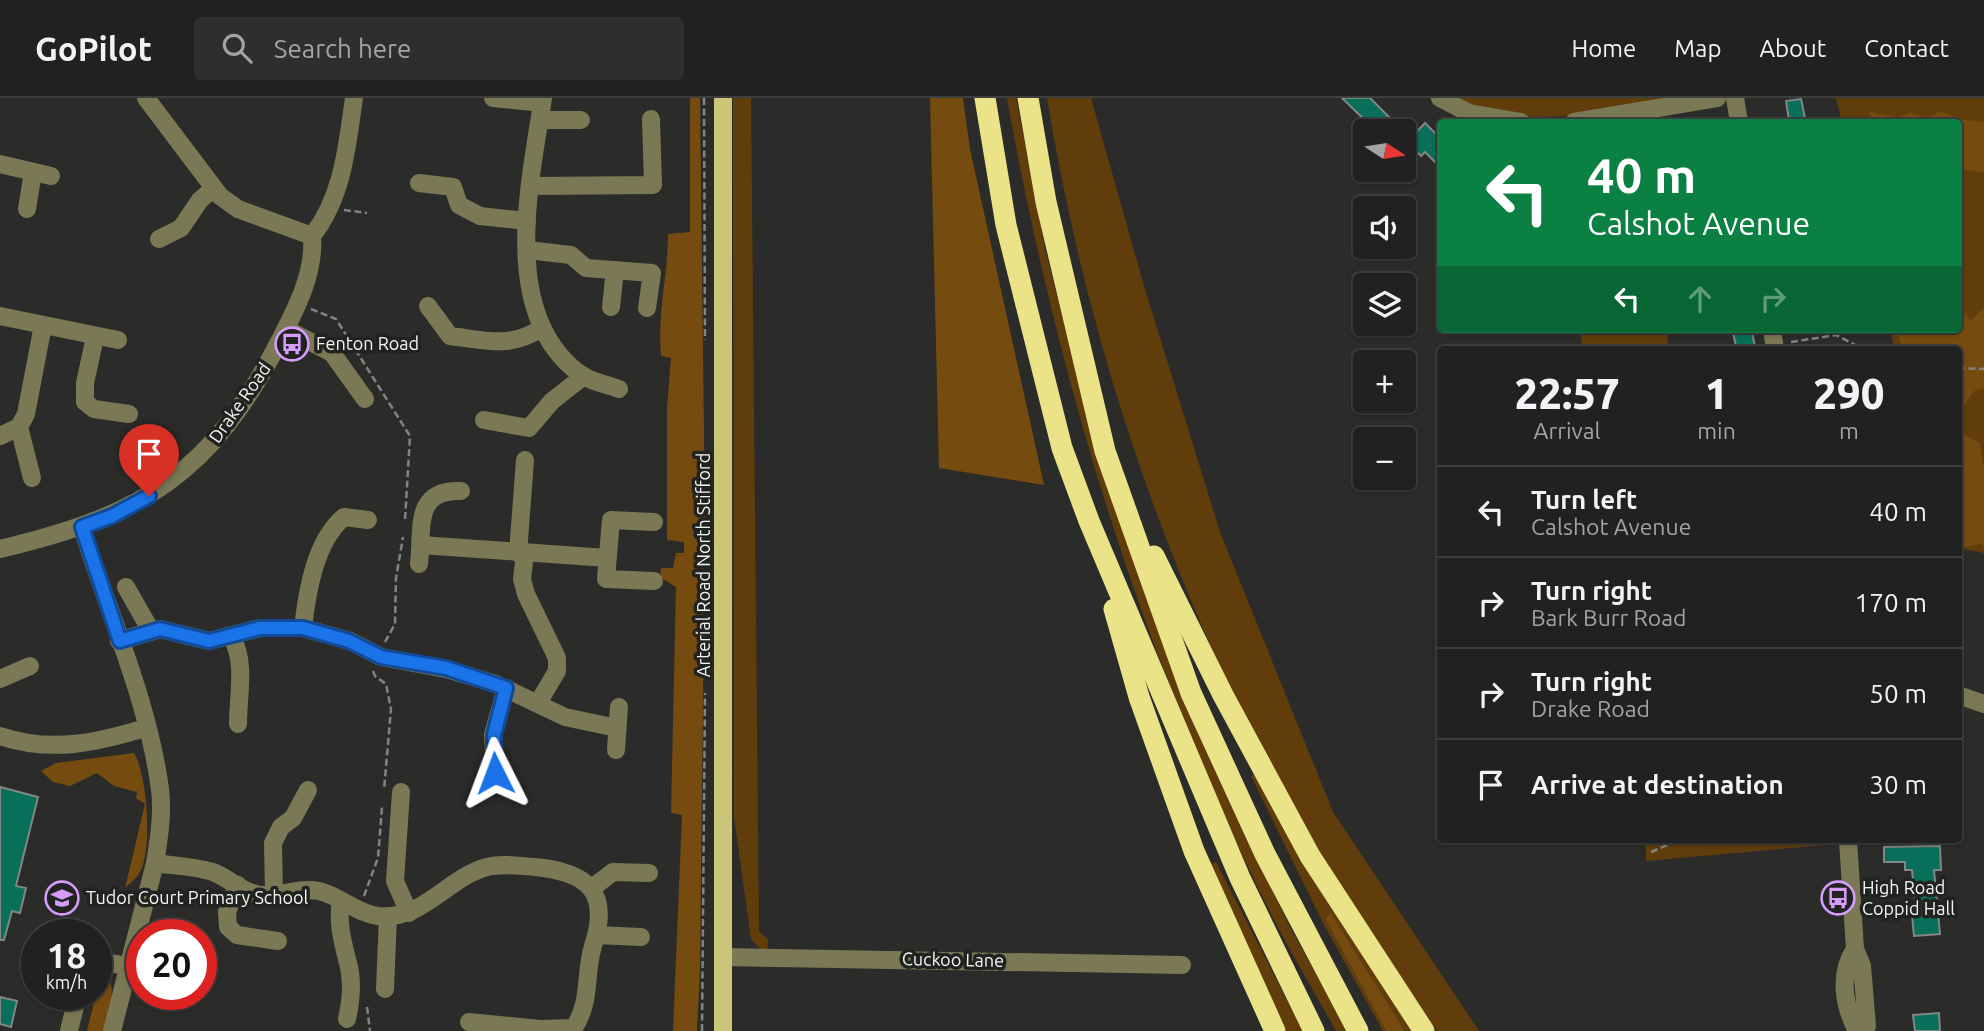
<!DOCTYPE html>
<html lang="en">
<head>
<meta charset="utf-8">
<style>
	:root { --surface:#202120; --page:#2d2e2d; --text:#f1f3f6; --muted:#a2a3a5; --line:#3d3e3e }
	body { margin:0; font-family:Ubuntu,sans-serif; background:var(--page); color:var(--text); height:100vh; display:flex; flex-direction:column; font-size:26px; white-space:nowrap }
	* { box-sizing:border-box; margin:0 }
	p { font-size:23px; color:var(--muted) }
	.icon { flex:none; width:38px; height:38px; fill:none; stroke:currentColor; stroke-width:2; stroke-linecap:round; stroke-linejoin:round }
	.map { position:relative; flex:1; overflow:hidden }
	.side { position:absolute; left:1437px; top:248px; width:525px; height:497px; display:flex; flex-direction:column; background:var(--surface); border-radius:7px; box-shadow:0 2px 5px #0004,0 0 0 2px var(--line) }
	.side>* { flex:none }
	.banner { position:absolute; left:1437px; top:21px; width:525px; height:214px; border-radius:7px; box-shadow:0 2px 5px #0004,0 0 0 2px var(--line); background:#0b8043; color:#fff; overflow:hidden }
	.needle { width:46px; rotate:102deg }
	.tools { position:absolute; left:1353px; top:21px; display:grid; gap:14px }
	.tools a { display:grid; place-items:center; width:63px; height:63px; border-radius:7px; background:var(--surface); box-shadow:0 2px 5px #0004,0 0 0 2px var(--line); font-size:35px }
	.speed { position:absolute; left:21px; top:821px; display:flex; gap:14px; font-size:35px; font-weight:700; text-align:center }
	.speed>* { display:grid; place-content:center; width:91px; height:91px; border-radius:50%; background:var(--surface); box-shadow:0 2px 5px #0004,0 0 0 2px var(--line); line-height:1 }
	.speed small { font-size:18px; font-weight:400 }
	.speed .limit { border:10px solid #d22; background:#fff; color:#111 }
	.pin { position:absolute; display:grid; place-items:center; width:60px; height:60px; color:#fff; margin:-72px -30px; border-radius:50% 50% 50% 0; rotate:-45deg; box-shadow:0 0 7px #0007 }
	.pin .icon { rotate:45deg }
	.me { position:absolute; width:77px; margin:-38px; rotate:357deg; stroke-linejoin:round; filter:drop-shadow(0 0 5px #0008) }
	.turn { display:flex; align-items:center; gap:24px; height:147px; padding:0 35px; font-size:32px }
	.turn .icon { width:91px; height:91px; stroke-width:2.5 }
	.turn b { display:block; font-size:49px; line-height:60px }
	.lanes { display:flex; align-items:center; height:66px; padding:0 35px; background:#0003; justify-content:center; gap:35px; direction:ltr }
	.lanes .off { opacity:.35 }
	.eta { display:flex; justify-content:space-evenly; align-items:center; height:119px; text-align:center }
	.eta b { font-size:42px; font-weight:800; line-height:49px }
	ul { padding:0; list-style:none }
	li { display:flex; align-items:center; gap:21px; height:91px; padding:0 35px; border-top:2px solid var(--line) }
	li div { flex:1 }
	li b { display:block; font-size:26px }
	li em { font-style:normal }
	header { display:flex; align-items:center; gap:42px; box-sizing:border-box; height:98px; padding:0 35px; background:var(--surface); border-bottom:2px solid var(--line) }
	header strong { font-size:33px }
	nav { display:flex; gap:38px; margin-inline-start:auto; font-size:24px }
	.search { width:490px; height:63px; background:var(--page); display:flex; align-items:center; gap:18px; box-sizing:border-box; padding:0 24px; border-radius:7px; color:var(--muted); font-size:26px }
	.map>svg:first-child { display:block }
	.green { fill:#613d0c }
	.forest { fill:#764b0f }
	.building { fill:#086f5a; stroke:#828684; stroke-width:2 }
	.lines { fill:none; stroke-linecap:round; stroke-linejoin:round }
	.path { stroke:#838482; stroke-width:2.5; stroke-dasharray:7 3.5; stroke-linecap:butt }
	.minor { stroke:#7b7855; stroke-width:18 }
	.major { stroke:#cbc57a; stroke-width:18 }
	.highway { stroke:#ebe387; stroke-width:21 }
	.route-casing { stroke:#114b97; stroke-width:18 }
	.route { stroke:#1a73e8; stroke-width:12 }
	.labels { text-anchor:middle; stroke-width:7; stroke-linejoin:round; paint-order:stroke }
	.poi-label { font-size:18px; fill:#f4f5f3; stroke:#212321; text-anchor:start }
	.street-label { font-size:18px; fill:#f4f5f3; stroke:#212321 }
</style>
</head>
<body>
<header>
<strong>GoPilot</strong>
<div class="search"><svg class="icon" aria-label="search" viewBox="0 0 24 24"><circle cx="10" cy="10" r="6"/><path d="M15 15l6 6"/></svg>Search here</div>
<nav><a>Home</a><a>Map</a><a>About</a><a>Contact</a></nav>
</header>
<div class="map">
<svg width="1984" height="933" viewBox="0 0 1984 933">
	<rect width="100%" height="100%" fill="#2b2c2a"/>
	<g class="green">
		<path d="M733 0H751L759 834 768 841 767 859 751 841 734 719Z"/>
		<path d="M1007 0H1016L1046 155 1094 340 1236 715 1292 833 1348 933H1336C1313 891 1288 850 1267 808 1140 552 1057 280 1007 0Z"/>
		<path d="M1047 0H1091L1144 188 1220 434 1333 714 1479 933H1437C1381 851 1322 767 1275 679 1162 468 1086 236 1047 0Z"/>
		<path d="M1454 0H1675C1597 13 1529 35 1454 0Z"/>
		<path d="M1836 0H1984V455L1958 450V252H1895L1890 231H1958V24H1842Z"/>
		<path d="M1581 231H1667L1668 252H1582Z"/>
		<path d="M1255 676 1414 933H1405L1331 817 1325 820 1386 933H1383L1322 823 1251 678Z"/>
		<path d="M1646 742H1836V746L1646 763Z"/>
		<path d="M1216 764 1303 933H1286L1210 766Z"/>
	</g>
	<g class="forest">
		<path d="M690 0H700L705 420 700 871 697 933H673L682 717 671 715 676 489 660 479 661 470H673L676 455H684V444L667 442V310L671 260 661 258C657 214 668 180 668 136L690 134Z"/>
		<path d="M930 0H963L970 51 1044 387 939 370Z"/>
		<path d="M1868 13 1898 20 1909 15 1929 20 1940 13 1959 21 1984 24V75L1958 71V24H1875Z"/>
		<path d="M1958 208 1971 222 1984 210V291L1974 293 1958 314V252H1903L1896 231H1958Z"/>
		<path d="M1958 334 1980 345 1984 371V451L1982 446 1958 450Z"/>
		<path d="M134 655C147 676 153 751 140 774 137 780 130 785 125 790L145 706 136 700 137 694 114 688 97 675 70 688 53 684 41 673 56 665Z"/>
		<path d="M1331 816 1405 933H1386L1325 820Z"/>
		<path d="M101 876C122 885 107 916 103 933H87Z"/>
	</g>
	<g class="building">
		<path d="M1342 0H1370L1394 24 1385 33H1376Z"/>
		<path d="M1801 1 1805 20 1789 23 1786 3Z"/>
		<path d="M1425 25 1440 40V69L1425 54 1421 58 1407 44Z"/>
		<path d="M1732 231H1751L1756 252H1737Z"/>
		<path d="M0 689 38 699 16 788 26 790 20 815 12 813 4 842H0Z"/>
		<path d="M1940 748 1941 772H1934L1940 836 1914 838 1912 817 1916 816 1912 772H1905V764H1884V749Z"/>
		<path d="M0 899 17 903 11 929 0 926Z"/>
		<path d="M1939 915 1940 933H1915L1913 917Z"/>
	</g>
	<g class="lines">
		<g class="path">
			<path d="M704 0 705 242"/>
			<path d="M344 112 367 115"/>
			<path d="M311 211 336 221 410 338 405 422"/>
			<path d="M1791 244 1836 237 1865 252"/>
			<path d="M1958 270 1984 271"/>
			<path d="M385 544 395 526 396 480 403 439"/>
			<path d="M373 573 375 578 386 586 391 611 384 692"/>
			<path d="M1651 754 1679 742"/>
			<path d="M364 798 378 760 382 709"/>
			<path d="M367 909 370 933"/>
			<path d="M702 933 705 595"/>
		</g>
		<g class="minor">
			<path d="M146 0 220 98 238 111 312 138"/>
			<path d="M493 0 542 5"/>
			<path d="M543 0C530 85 498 220 583 278 593 284 608 287 619 291"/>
			<path d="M1440 0 1469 15 1521 24"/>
			<path d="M1735 0 1739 24"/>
			<path d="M540 22H581"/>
			<path d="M1574 24 1717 0"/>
			<path d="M0 66 51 78"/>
			<path d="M419 85 453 89 459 107 480 118 527 123"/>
			<path d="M532 88 653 87 651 21"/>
			<path d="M27 111 33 74"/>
			<path d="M159 141 181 130 200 102 213 91"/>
			<path d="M527 152 571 157 586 170 652 175 647 210"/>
			<path d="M428 208 450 238C485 242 511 251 541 230"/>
			<path d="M611 209 615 172"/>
			<path d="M0 218 118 242"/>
			<path d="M286 231 332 255 365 301"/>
			<path d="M1772 231 1775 252"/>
			<path d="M95 239 85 285V304L94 311 129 316"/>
			<path d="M484 322 529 330 552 303 584 278"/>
			<path d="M19 329 32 380"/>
			<path d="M0 338 19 329 26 316 43 227"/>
			<path d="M654 424 611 422 606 481 654 483"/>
			<path d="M82 429C108 515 148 601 160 691 163 715 159 741 155 765L112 933"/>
			<path d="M421 447 607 460"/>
			<path d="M0 451C143 417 210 377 279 244 296 211 315 175 312 138 343 99 347 48 354 0"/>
			<path d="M518 455 525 362"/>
			<path d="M525 456 522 481 526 496 557 560V573L538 605"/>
			<path d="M419 466C423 431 413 391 461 393"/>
			<path d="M126 489 151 533"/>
			<path d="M303 530C307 494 315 443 344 419L368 422"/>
			<path d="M232 540C246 564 238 598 238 626"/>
			<path d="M119 543 160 531 209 543 260 530H303L350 543 381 559 446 571 496 586 565 619 617 630"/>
			<path d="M0 581 30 568"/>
			<path d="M1958 597 1984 606"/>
			<path d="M0 638C51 655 96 645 145 630"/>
			<path d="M616 652 619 609"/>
			<path d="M495 675 493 637 506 590"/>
			<path d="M401 694 395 783 409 815"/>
			<path d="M1848 742 1855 851 1862 868 1867 928"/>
			<path d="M155 765C174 768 194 768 213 774 229 780 244 796 261 797 280 799 300 789 319 793 340 798 356 815 378 818 423 823 448 779 487 769 503 765 519 768 535 769 587 774 611 793 593 848 584 878 592 901 574 930L540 931 469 924"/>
			<path d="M238 787 227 814 228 829 237 837 278 843"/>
			<path d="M592 790 613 774 649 775"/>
			<path d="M274 796 273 745 281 729 293 720 308 692"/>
			<path d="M341 804C337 825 343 845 348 865 353 883 351 903 347 921"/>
			<path d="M597 837 641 839"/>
			<path d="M1855 851C1838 876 1844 908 1857 933"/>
			<path d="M724 859 1182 867"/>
			<path d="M96 863 128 868"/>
			<path d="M385 891 388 818"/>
			<path d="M69 933 78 896"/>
		</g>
		<path class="major" d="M723 933V0"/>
		<g class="highway">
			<path d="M985 0 1006 127 1062 350 1089 423 1240 780 1314 933"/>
			<path d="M1028 0 1046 104 1105 353 1191 595 1265 756 1358 933"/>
			<path d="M1154 458 1223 597 1310 758 1424 933"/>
			<path d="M1114 511 1139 599 1194 753 1275 933"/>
		</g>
	</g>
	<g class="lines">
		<defs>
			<path id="route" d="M149 398 112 418 82 429 120 543 160 531 209 543 260 530H303L349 543 381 559 446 570 506 590 494 637 495 675"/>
		</defs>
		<use href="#route" class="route-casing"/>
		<use href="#route" class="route"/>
	</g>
	<defs>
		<symbol id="bus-ring" viewBox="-11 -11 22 22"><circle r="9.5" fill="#212321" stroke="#d59cfb" stroke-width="1.5"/><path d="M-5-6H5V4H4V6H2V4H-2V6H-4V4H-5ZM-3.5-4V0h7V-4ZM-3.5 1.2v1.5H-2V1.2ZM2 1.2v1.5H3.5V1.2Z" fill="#d59cfb"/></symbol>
		<symbol id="school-ring" viewBox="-11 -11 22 22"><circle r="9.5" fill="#212321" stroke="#d59cfb" stroke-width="1.5"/><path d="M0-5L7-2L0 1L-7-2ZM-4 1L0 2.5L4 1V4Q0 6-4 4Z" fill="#d59cfb"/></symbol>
	</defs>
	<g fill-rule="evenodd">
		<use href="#bus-ring" x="273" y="227" width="38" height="38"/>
		<use href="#school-ring" x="43" y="781" width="38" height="38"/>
		<use href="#bus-ring" x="1819" y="781" width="38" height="38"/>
	</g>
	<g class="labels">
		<g class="poi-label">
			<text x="316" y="252">Fenton Road</text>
			<text x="1862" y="796">High Road<tspan x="1862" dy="21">Coppid Hall</tspan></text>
			<text x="86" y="806">Tudor Court Primary School</text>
		</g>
		<g class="street-label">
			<text transform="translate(240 305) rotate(-55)" y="6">Drake Road</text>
			<text transform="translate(704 467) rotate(-90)" y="6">Arterial Road North Stifford</text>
			<text transform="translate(953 862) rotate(1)" y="6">Cuckoo Lane</text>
		</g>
	</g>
</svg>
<div class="tools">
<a><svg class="needle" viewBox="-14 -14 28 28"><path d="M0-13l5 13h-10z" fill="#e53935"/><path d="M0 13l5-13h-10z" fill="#a2a3a5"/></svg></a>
<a><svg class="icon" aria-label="sound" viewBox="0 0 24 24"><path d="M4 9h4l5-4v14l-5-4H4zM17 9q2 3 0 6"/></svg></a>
<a><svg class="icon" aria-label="layers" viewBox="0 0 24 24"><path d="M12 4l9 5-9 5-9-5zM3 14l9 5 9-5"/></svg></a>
<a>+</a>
<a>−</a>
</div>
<div class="speed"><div>18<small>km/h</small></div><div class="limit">20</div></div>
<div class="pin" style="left:149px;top:398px;background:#d93025"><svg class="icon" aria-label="arrive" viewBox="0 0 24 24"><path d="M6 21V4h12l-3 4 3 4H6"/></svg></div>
<svg class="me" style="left:495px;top:675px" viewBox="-20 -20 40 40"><path d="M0-17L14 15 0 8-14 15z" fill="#1a73e8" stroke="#fff" stroke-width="4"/></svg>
<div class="banner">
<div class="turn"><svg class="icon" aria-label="left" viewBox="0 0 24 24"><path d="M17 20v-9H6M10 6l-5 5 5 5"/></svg><div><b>40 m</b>Calshot Avenue</div></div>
<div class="lanes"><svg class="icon" aria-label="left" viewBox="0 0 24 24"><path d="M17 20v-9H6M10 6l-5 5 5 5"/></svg><svg class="icon off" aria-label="ahead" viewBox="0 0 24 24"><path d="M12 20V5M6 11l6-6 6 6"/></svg><svg class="icon off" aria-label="right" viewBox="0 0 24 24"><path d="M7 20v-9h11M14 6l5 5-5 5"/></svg></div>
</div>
<section class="side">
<div class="eta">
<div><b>22:57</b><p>Arrival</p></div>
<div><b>1</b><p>min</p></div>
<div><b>290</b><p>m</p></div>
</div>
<ul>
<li><svg class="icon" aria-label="left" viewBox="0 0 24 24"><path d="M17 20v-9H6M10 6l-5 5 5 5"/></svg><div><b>Turn left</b><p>Calshot Avenue</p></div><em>40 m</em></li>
<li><svg class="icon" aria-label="right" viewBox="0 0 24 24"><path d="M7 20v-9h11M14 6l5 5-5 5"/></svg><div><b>Turn right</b><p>Bark Burr Road</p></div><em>170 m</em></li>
<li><svg class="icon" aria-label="right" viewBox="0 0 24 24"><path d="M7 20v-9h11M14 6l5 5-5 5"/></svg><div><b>Turn right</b><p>Drake Road</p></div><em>50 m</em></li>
<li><svg class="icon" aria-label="arrive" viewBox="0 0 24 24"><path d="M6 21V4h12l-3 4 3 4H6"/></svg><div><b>Arrive at destination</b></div><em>30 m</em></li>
</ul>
</section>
</div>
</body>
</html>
